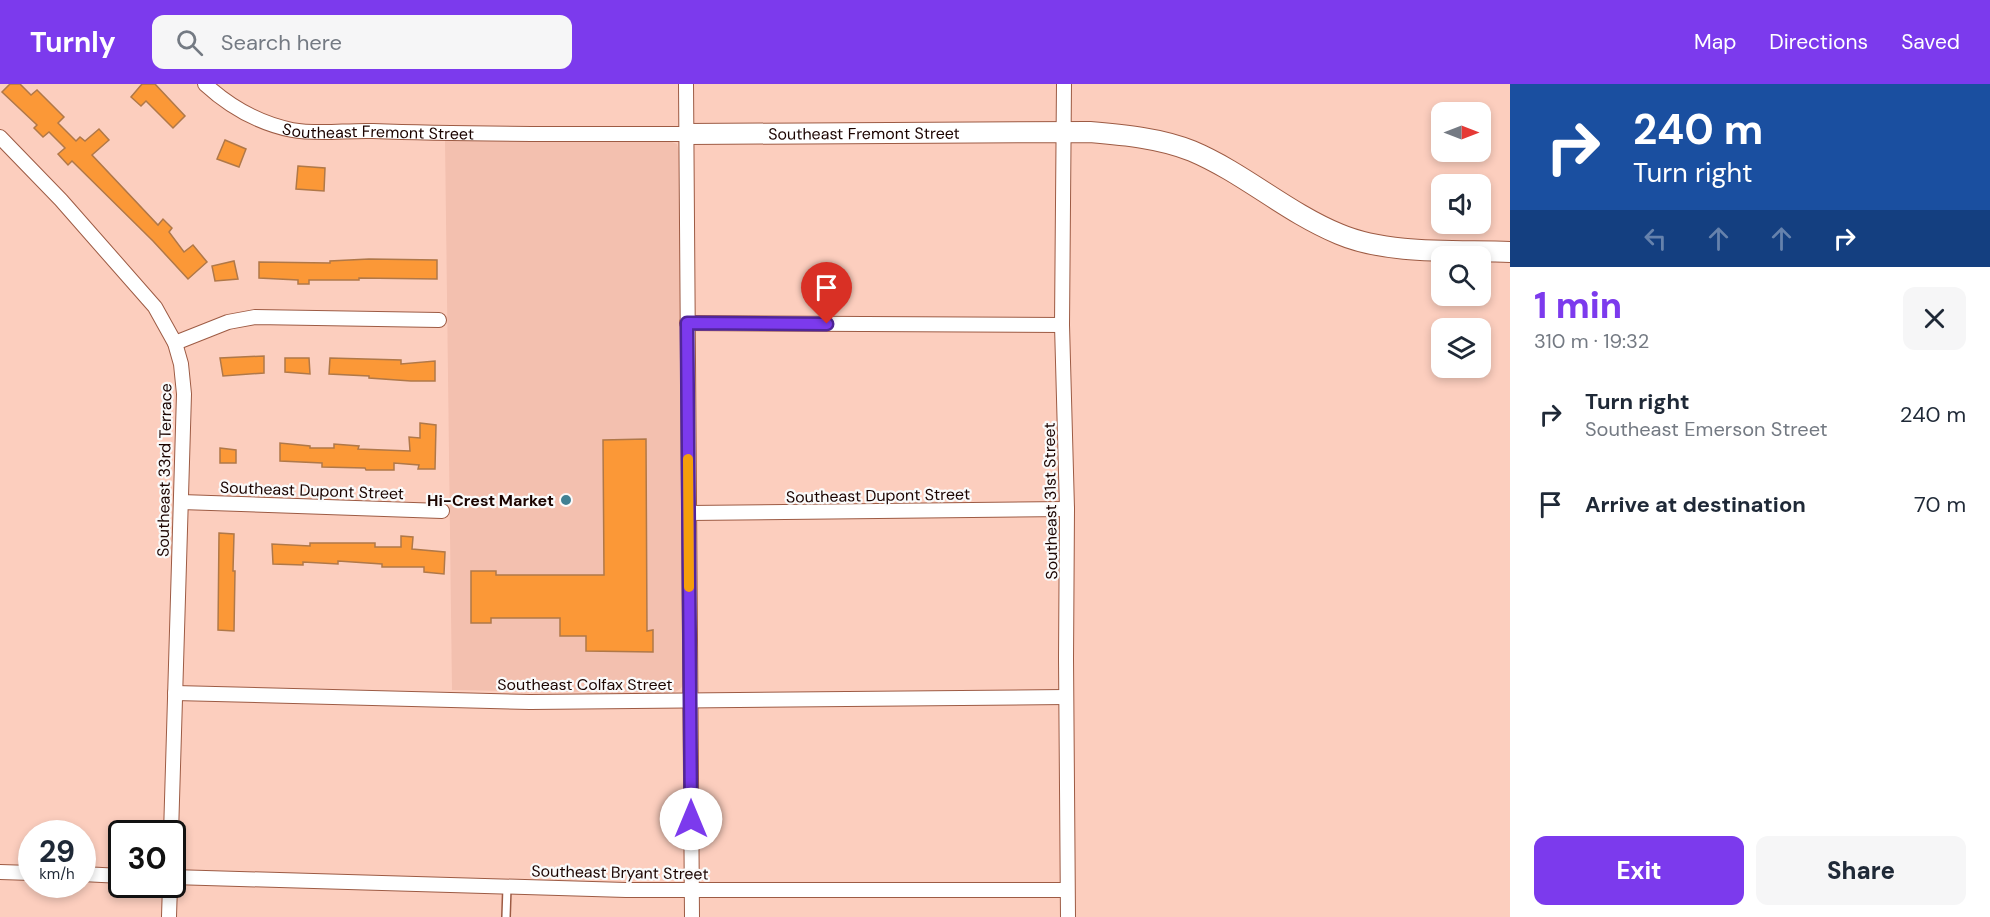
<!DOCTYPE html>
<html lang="en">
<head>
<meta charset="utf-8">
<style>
	:root { --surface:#fff; --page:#f6f6f7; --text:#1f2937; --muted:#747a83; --accent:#7c3aed }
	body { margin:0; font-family:"DM Sans",sans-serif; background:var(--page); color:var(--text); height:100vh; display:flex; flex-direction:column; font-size:22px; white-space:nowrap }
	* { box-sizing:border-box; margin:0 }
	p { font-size:20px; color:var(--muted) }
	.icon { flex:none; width:33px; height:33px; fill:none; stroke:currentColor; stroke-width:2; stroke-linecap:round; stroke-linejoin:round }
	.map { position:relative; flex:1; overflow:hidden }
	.sheet { display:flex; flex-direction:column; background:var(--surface); width:480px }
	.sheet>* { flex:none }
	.hud { background:#1a4fa0; color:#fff; overflow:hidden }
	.needle { width:39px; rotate:90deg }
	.fabs { position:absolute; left:1431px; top:18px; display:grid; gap:12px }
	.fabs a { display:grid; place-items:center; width:60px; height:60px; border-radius:12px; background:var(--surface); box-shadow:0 3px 9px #0003; font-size:30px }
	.speed { position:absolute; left:18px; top:736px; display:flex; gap:12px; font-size:30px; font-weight:700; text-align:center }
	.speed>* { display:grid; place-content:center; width:78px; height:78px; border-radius:50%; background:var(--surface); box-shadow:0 3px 9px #0003; line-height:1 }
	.speed small { font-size:15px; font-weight:400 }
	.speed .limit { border:3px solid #111; border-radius:9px; background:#fff; color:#111 }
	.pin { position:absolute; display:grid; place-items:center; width:51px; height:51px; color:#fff; margin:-62px -26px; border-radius:50% 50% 50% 0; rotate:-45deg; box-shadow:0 0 6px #0007 }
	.pin .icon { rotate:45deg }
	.me { position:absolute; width:66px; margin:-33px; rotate:0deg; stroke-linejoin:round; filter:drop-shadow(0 0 4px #0008) }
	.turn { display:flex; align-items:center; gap:21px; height:126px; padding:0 24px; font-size:27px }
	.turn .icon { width:78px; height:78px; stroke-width:2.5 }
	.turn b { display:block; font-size:42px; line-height:51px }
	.lanes { display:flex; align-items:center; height:57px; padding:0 24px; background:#0003; justify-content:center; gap:30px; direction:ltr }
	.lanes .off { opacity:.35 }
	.round { display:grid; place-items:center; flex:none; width:63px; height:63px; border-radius:12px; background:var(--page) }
	.headline { display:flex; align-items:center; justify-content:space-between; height:102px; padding:0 24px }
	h1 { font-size:36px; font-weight:800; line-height:45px; color:var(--accent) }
	.action { display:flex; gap:12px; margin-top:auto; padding:12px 24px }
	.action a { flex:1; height:69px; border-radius:12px; background:var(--accent); color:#fff; font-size:24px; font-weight:800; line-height:69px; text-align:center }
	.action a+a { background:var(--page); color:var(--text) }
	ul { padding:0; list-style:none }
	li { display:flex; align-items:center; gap:18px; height:90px; padding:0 24px }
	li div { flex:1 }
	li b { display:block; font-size:22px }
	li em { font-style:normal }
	header { display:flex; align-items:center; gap:36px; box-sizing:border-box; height:84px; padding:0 30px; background:var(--accent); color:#fff }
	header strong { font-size:28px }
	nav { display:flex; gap:33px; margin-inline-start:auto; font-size:21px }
	.search { width:420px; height:54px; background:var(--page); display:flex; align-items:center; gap:15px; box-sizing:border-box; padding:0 21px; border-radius:12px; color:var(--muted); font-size:22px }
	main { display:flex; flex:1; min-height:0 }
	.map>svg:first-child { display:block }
	.built { fill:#f3c0af }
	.building { fill:#fb9837; stroke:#b07848; stroke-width:1.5 }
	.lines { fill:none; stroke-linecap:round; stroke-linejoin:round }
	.lane-casing { stroke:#9d5b44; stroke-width:10 }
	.street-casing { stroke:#9d5b44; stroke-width:16 }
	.secondary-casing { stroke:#9d5b44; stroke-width:22 }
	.lane { stroke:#fff; stroke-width:7 }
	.street { stroke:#fff; stroke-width:14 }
	.secondary { stroke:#fff; stroke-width:20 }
	.route-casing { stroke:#51269a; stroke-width:15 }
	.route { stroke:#7c3aed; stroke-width:10 }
	.slow { stroke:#f59e0b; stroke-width:10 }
	.poi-dot { fill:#408093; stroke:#fafafa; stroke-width:2 }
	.labels { text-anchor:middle; stroke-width:4.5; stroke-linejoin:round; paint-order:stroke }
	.street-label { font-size:16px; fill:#1b0400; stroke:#fafafa }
	.poi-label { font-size:16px; font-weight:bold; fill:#1b0400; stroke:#fafafa; text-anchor:end }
</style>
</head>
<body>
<header>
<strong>Turnly</strong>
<div class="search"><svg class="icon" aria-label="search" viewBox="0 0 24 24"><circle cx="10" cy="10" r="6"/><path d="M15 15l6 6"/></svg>Search here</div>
<nav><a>Map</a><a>Directions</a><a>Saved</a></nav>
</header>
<main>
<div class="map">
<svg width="1510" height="833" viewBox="0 0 1510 833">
	<rect width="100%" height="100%" fill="#fccebe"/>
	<path class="built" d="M445 55 669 57 677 60 679 68 684 599 681 604 673 610 452 606Z"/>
	<g class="building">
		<path d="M10 0H20L31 11 37 6 64 33 58 39 76 57 80 53 85 57 99 45 109 56 92 71 158 141 163 135 172 144 169 148 184 168 193 161 207 178 188 195 153 157 72 77 68 81 58 70 65 64 49 48 43 53 34 44 37 41 2 8Z"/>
		<path d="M142 0H155L185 32 173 44 146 17 141 22 131 13Z"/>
		<path d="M225 56 246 65 239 83 217 75Z"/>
		<path d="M298 82 325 84 324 107 296 105Z"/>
		<path d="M369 175 437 176V195L359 194V196H309V200H298V196L259 194V178L330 179V177Z"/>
		<path d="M234 177 238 195 215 197 212 182Z"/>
		<path d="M264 272V289L223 292 220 274Z"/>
		<path d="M285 274H309L310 290 285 288Z"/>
		<path d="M330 274 401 276V280L435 277V297H411L369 294V292L329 290Z"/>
		<path d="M420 339 436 341 435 385H418L419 381 394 379V386H366L365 384 322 383V379L280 377V359L310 362V364H334V360L359 362 358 365 410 367 409 353 420 354Z"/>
		<path d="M646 355 647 547 653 546V568L586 567V552H560V534H491V539H471V487H496V491H604L603 356Z"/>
		<path d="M220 364 236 366V379H220Z"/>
		<path d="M219 449 234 450 233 487H235L234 547 218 546Z"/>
		<path d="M401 452 413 453 412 465 445 468 444 490 424 488V483H382V480L338 477V480L303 478V481L273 480 272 460 310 462V459H375V463H401Z"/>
	</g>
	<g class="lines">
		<defs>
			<path id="lane" d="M506 833 507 803"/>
			<g id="street">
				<path id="s1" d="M205 0C230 23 258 39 292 46 319 51 346 46 373 47 478 51 582 50 687 50"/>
				<path d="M686 0 692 833"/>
				<path d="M1064 0 1062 241 1067 425 1066 574 1068 833"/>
				<path d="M0 53 61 116 155 223 175 259 181 280 184 310 171 750"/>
				<path d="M687 239 1062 241"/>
				<path d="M175 259 228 238 255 233 439 236"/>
				<path d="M181 418 442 427"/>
				<path d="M689 429 1067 425"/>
				<path d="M175 609 530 618 1066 613"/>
				<path d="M0 788 32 789"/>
				<path d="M82 790 122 792"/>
				<path d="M172 793 626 806H1067"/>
				<path d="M169 833 170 801"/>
			</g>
			<g id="secondary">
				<path id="s2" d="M687 50 1089 48C1124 51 1160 54 1192 67 1244 89 1286 128 1339 150 1388 171 1457 166 1510 168"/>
			</g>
		</defs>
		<use href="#lane" class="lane-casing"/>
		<use href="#street" class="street-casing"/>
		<use href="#secondary" class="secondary-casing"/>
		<use href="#lane" class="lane"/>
		<use href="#street" class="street"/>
		<use href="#secondary" class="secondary"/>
	</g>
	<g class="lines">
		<defs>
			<path id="route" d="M691 735 687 239 827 240"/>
		</defs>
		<use href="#route" class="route-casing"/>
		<use href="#route" class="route"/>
		<path class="slow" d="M688 375 689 503"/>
	</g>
	<circle class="poi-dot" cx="566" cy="416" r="6"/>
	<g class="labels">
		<g class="street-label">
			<text dy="6" stroke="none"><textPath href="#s1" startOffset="186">Southeast Fremont Street</textPath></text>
			<text dy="6" stroke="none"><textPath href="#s2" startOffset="177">Southeast Fremont Street</textPath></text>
			<text transform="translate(164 386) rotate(-89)" y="6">Southeast 33rd Terrace</text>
			<text transform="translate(312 406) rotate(2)" y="6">Southeast Dupont Street</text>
			<text transform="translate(878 411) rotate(-1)" y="6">Southeast Dupont Street</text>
			<text transform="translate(1050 417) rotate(-91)" y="6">Southeast 31st Street</text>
			<text x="585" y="606">Southeast Colfax Street</text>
			<text transform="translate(620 788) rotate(1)" y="6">Southeast Bryant Street</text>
		</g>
		<g class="poi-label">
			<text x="554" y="422">Hi-Crest Market</text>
		</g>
	</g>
</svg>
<div class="fabs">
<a><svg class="needle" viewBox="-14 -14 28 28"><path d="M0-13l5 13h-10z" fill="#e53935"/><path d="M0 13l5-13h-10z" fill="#747a83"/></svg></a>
<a><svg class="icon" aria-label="sound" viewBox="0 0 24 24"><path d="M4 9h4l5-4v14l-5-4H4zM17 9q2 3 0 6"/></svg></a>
<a><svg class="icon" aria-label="search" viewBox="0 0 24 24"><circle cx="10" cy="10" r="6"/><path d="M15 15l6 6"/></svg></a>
<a><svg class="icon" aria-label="layers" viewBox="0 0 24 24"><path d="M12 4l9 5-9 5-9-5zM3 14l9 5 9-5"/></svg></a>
</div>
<div class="speed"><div>29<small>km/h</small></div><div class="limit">30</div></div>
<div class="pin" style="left:827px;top:240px;background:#d93025"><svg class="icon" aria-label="arrive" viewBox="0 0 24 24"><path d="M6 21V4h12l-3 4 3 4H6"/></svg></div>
<svg class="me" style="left:691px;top:735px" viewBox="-20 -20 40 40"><circle r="19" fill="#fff"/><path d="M0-13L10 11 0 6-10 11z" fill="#7c3aed"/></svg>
</div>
<section class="sheet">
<div class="hud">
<div class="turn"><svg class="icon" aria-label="right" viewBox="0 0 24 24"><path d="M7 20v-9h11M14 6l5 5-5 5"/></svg><div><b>240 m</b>Turn right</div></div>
<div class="lanes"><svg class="icon off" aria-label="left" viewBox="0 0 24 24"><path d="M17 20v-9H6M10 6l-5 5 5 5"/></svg><svg class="icon off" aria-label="ahead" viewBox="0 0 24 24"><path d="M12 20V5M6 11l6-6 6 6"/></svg><svg class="icon off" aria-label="ahead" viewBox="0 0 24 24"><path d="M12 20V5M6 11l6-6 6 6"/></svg><svg class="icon" aria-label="right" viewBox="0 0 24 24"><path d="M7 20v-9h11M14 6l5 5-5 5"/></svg></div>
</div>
<div class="headline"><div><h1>1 min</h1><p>310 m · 19:32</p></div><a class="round"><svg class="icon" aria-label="close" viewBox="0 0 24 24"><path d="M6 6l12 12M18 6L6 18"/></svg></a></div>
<ul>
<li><svg class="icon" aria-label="right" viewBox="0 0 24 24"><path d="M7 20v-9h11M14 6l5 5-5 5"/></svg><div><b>Turn right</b><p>Southeast Emerson Street</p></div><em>240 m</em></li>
<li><svg class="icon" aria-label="arrive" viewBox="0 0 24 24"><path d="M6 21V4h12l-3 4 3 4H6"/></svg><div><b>Arrive at destination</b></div><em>70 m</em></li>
</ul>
<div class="action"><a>Exit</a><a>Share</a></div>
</section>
</main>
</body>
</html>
